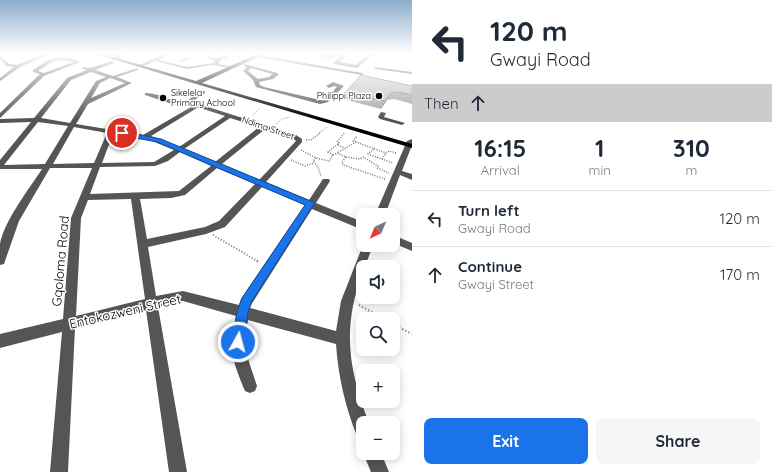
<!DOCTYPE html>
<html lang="en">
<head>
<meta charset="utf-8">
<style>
	:root { --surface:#fff; --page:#f6f6f7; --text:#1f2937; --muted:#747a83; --line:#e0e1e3; --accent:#1a73e8 }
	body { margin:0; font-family:Quicksand,sans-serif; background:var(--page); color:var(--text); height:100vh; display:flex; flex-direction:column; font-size:15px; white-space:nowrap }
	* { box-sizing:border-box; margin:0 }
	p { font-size:13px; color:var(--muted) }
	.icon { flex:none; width:22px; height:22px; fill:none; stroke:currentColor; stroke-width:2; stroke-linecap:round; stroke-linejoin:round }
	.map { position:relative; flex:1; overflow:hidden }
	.sheet { display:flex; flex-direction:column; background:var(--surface); width:360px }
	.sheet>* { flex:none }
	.hud { background:#fff; color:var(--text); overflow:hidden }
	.needle { width:26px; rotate:224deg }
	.tools { position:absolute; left:356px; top:208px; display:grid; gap:8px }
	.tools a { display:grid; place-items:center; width:44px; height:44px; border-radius:8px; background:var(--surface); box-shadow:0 2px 10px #0003; font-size:20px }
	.pin { position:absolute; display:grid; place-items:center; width:34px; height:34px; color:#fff; margin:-17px; border:2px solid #fff; border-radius:50%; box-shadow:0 1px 4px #0007 }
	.me { position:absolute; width:44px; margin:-22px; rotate:7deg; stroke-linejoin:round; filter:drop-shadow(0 0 3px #0008) }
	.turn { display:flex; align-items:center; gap:14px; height:84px; padding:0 12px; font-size:18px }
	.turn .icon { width:52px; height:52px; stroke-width:2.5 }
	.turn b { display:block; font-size:28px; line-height:34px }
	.then { display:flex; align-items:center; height:38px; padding:0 12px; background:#0003; gap:8px; font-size:15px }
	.eta { display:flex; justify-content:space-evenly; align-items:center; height:68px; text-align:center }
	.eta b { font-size:24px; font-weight:700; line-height:28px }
	.cta { display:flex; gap:8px; margin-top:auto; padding:8px 12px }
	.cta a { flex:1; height:46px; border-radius:8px; background:var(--accent); color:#fff; font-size:16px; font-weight:700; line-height:46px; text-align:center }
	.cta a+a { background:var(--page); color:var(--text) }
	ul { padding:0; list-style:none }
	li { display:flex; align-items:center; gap:12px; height:56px; padding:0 12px; border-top:1px solid var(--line) }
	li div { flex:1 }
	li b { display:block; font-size:15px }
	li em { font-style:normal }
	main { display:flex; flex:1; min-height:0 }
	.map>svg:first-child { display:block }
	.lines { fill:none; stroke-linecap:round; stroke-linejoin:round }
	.path-far3 { stroke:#777; stroke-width:1; stroke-dasharray:0.5 1; stroke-linecap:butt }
	.path-far2 { stroke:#777; stroke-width:1.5; stroke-dasharray:1 1.5; stroke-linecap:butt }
	.path-far1 { stroke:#777; stroke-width:2; stroke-dasharray:1 2; stroke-linecap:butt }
	.path { stroke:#777; stroke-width:2.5; stroke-dasharray:1 2.5; stroke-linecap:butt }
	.minor { fill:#555; fill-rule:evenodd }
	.major { fill:#000; fill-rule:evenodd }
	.wall { fill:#a9a9a9 }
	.shaded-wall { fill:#898989 }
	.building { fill:#c4c4c4; stroke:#898989 }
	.route { fill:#1a73e8; stroke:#114b97 }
	.poi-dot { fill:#000; stroke:#fff; stroke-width:1.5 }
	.labels { text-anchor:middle; stroke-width:3; stroke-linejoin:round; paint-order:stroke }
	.far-poi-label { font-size:9px; fill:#000; stroke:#fff; text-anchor:start }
	.far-street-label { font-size:9px; fill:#000; stroke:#fff }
	.near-street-label { font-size:13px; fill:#000; stroke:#fff }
</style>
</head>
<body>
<main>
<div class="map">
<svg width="412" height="472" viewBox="0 0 412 472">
	<rect width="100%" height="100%" fill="#fff"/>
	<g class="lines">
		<g class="path-far3">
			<path d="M252 116 260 108"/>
			<path d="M276 124 282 119 290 117"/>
			<path d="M319 133 327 127"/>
		</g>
		<g class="path-far2">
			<path d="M306 140H311L321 132"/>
			<path d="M356 142 353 141 357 136"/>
			<path d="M338 145 345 148"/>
			<path d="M374 149 368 154 393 163"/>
			<path d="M301 150 316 158 329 161 333 155 337 153"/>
			<path d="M333 155 328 152 339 143 337 142 345 132"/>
			<path d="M346 157 360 159 363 157 378 166 377 168 389 173"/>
			<path d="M316 158 313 161 318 167 321 176"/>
			<path d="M382 159 386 153"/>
			<path d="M291 160 305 166 314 163"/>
			<path d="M385 179 343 165 342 162 346 157 337 153 356 142 386 153 389 151 396 153"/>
		</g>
		<path class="path-far1" d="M213 235 259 262"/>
		<g class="path">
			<path d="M257 261 260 263"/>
			<path d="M359 305 384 319"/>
			<path d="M393 324 412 334"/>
		</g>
		<g class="minor">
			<path d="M46 53H52L20 67 0 81V78L14 67 6 66 0 59V55L9 64 18 65Z"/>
			<path d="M120 53H125L117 60H113V58Z"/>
			<path d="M166 53H172L159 60 187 67 214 63 215 61 205 57 211 54 210 57 217 58 227 55 228 57 221 60 218 64 233 67 231 68 212 65 187 69 155 61 141 67 137 66Z"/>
			<path d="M344 53H349L339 62 356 65 370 53H375L357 68 334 64V62Z"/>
			<path d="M258 55 362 73 364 74 362 75 257 57Z"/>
			<path d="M61 57 72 59 80 62 44 76 0 118V113L40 74 33 72V70L48 60ZM61 60 74 62 44 73 38 71 51 62Z"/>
			<path d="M189 57 190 59 181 62 179 61Z"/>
			<path d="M112 61 114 63 95 70 113 76 138 68V70L117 77 132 83 88 104 76 124 143 135 191 107 172 104 145 95V93C158 92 170 102 183 102 190 102 196 90 205 91V93L190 103 195 105H202L296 135 302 139V142L266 182 309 200 323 179H329L330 181 316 203 363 222V230L312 209 251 305 250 308 336 331 341 301 363 245H373L365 267H363V271C342 328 348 368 369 423H363V438L357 436C345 407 338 375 336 344L248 320 245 342 249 362 257 386 255 391 250 393 245 391C239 377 231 357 231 342 232 333 235 324 236 316L183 301 158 307 187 472H169L146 310 75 328 68 472H50L62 332 0 348V334L63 319 71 218 92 168H50L19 221 5 261 4 264 0 265C0 259 0 251 0 244 4 221 29 189 42 169H0V160L31 122 0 123V119L34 118 67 78 87 70 83 69V67L90 68ZM91 72 106 77 96 81 70 123 41 118 71 80ZM110 78 125 83 91 98 100 83ZM197 108H200L225 116 179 147 151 136ZM230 118 259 127 215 162 184 149ZM38 122 68 126 45 164 4 165ZM74 127 107 133 94 163 53 164ZM265 129 292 137 296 141 259 180 222 164ZM113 134 152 141 174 150 154 162 102 163ZM180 152 211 166 179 191 90 194 100 167 155 166 168 161ZM217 168 255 184 219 221 205 227 147 239 140 199 171 198 185 195ZM262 187 305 205 241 299 239 305 183 291 156 296 148 247 206 234 225 227ZM131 199 145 299 76 316 81 218 88 200Z"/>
			<path d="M244 64 278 73V75L273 79 259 82 260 85 264 87 320 100H324L337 87 334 86 329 88 326 86 333 82 344 86 328 102 320 104 256 87 253 80 243 71 247 67 244 66ZM251 68 272 74 269 77 258 79 248 71Z"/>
			<path d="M374 67 412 72V74L376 69Z"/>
			<path d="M381 112 386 113 384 117 405 123 402 125 380 119 378 117Z"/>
			<path d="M412 139V145L402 171 412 174V180L400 175 385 215H375L407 141Z"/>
			<path d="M393 235 412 243V251L393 243Z"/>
			<path d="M363 453H381L389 472H371Z"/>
		</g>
		<path class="major" d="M92 53H100L196 81 260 53H266L202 83 412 144V148Z"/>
	</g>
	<g class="wall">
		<path d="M321 53H340L332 59 320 57Z"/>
		<path d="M412 86V104L394 99 387 100 381 109 343 99 346 92Z"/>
	</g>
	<g class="shaded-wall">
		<path d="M335 53H340L332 59 333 54Z"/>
		<path d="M391 93 387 100 381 109 385 101Z"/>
	</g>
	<path class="building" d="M361 75 412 86V95L398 92 391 93 385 101 346 92Z"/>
	<linearGradient id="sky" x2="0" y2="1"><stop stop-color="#8cadcc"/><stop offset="0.45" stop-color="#fff"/><stop offset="1" stop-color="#fff" stop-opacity="0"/></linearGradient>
	<rect width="412" height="119" fill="url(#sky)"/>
	<path class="route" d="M122 131 161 139 313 202 314 204 252 301 248 312 243 346 238 348 234 346 232 342 237 312 242 298 305 205 157 142 120 135 119 133Z"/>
	<g class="poi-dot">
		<circle cx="379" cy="96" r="4"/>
		<circle cx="163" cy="98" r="4"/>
	</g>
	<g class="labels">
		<g class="far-poi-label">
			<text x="171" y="96">Sikelela<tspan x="171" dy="10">Primary Achool</tspan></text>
			<text x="371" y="99" text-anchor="end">Philippi Plaza</text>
		</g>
		<g class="far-street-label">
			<text transform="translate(268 128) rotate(19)" y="3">Ndima Street</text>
		</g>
		<g class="near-street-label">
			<text transform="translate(60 261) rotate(-85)" y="5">Gqoloma Road</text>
			<text transform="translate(125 311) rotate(-13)" y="5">Entokozweni Street</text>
		</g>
	</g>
</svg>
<div class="tools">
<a><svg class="needle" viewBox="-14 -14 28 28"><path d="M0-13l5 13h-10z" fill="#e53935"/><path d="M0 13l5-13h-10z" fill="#747a83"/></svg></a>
<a><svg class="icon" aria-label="sound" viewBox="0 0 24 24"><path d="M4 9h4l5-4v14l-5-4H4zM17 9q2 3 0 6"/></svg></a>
<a><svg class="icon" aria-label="search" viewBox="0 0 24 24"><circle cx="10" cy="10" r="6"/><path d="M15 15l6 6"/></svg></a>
<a>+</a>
<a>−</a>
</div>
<div class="pin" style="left:122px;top:133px;background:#d93025"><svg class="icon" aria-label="arrive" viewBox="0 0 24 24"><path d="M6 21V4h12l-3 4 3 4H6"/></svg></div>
<svg class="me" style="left:238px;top:342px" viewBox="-20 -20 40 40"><circle r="17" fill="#1a73e8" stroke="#fff" stroke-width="3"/><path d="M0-11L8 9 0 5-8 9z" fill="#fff"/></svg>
</div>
<section class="sheet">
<div class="hud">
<div class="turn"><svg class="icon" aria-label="left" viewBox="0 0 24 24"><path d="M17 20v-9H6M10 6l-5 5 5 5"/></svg><div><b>120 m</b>Gwayi Road</div></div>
<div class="then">Then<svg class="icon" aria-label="ahead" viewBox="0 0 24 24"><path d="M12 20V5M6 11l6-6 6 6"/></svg></div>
</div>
<div class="eta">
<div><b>16:15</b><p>Arrival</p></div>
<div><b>1</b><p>min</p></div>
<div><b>310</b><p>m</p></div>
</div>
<ul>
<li><svg class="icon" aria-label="left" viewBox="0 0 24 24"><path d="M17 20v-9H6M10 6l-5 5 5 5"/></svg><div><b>Turn left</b><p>Gwayi Road</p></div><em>120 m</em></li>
<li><svg class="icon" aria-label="ahead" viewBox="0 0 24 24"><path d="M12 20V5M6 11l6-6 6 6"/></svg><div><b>Continue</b><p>Gwayi Street</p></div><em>170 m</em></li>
</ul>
<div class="cta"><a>Exit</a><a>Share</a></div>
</section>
</main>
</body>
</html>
